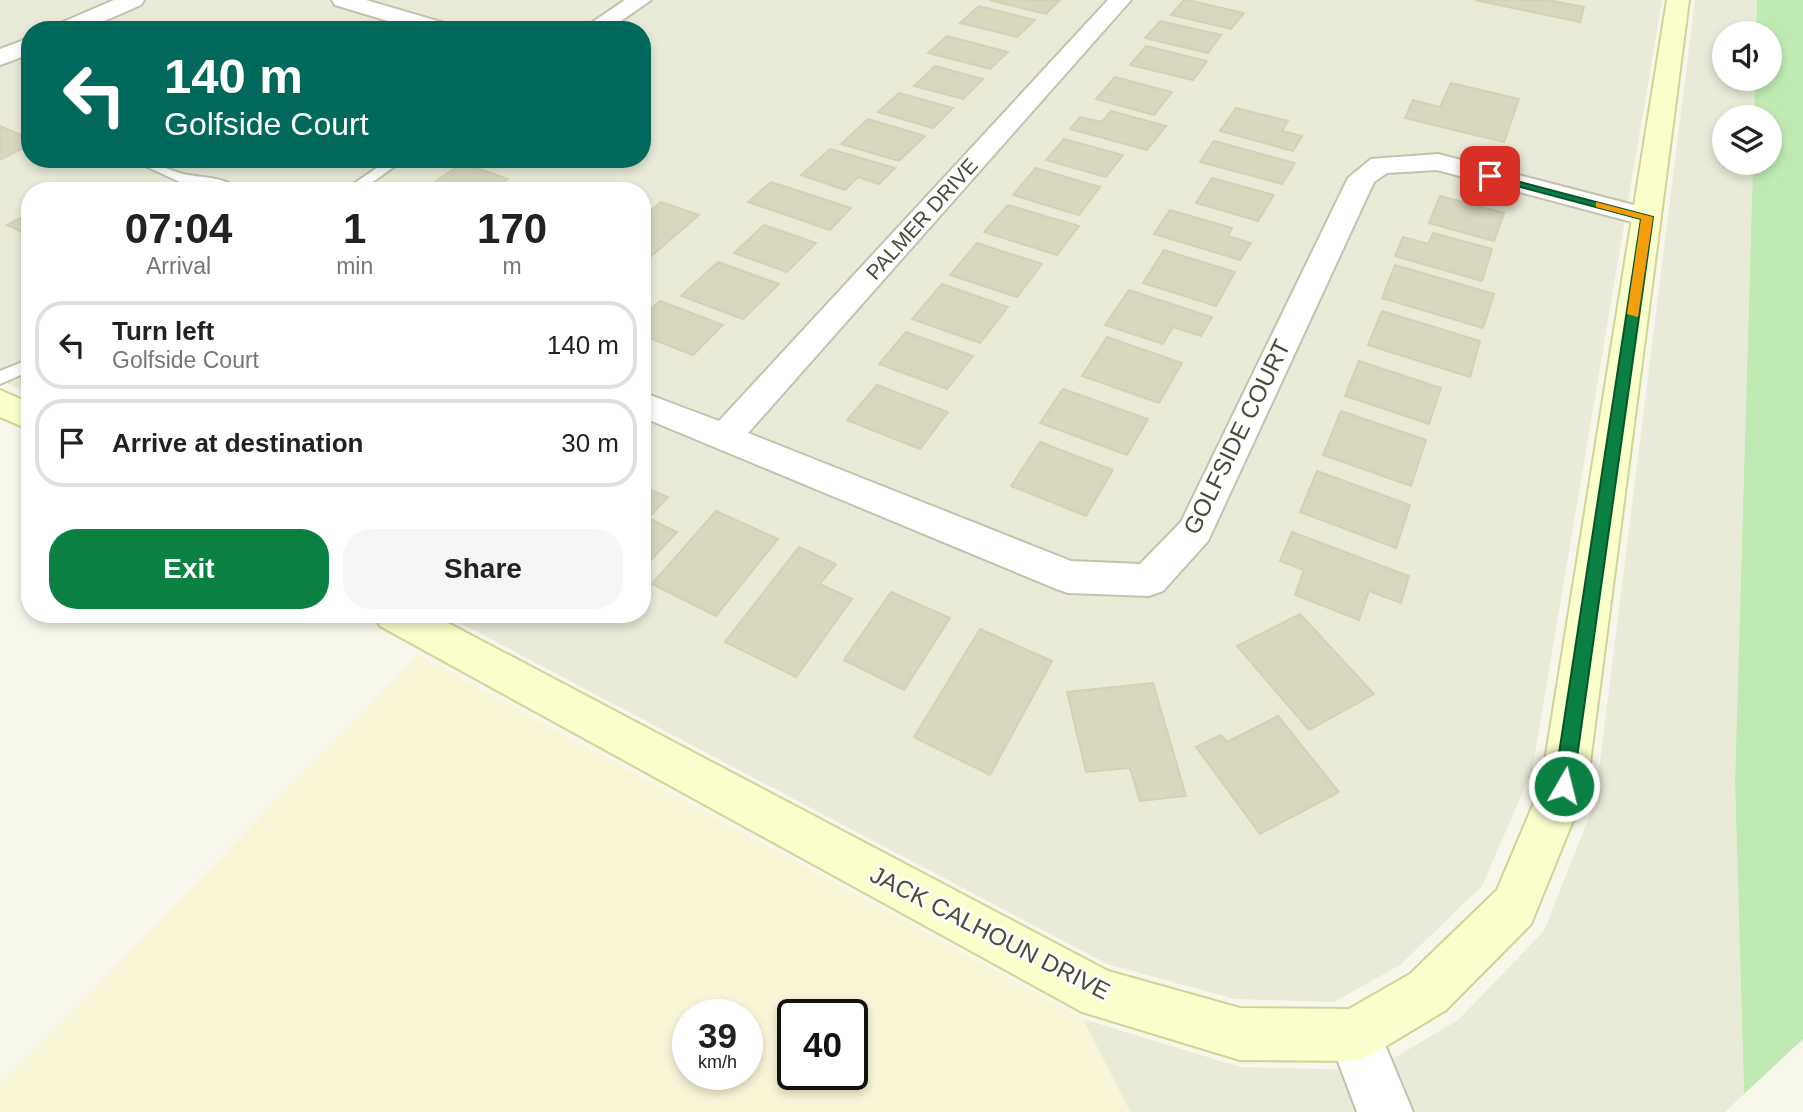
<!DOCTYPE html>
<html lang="en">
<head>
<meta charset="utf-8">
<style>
	:root { --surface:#fff; --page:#f6f6f6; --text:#222; --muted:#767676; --line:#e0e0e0; --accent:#0b8043 }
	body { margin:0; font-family:Arial,sans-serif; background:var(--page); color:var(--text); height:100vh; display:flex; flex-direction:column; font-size:26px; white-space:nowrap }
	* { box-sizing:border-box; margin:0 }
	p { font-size:23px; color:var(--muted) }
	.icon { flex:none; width:38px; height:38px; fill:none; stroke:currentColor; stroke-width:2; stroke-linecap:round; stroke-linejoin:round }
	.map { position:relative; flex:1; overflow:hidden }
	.panel { position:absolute; left:21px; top:182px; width:630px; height:441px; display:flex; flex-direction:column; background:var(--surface); border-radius:28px; box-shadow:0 4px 10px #0003 }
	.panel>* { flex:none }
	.hud { position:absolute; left:21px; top:21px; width:630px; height:147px; border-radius:28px; box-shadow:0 4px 10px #0003; background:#00695c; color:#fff; overflow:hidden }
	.tools { position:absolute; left:1712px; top:21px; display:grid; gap:14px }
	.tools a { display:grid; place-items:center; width:70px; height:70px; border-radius:50%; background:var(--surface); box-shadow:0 4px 10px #0003; font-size:35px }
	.speed { position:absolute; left:672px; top:999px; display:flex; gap:14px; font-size:35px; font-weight:700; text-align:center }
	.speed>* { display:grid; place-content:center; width:91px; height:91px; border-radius:50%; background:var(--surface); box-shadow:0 4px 10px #0003; line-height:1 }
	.speed small { font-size:18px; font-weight:400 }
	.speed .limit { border:4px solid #111; border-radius:10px; background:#fff; color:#111 }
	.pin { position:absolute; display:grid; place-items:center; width:60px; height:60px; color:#fff; margin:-30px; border-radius:14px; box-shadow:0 4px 10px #0006 }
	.me { position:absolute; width:77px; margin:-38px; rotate:8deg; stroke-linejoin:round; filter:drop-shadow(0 0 5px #0008) }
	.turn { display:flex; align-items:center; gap:24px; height:147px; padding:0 28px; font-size:32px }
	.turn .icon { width:91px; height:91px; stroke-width:2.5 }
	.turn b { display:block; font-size:49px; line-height:60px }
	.eta { display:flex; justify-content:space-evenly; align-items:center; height:119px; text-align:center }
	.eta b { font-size:42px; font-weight:600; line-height:49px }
	.button { display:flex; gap:14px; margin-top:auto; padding:14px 28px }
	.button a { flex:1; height:80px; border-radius:28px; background:var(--accent); color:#fff; font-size:28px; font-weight:600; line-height:80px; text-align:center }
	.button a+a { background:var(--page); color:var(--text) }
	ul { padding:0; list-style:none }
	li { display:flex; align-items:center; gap:21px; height:88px; margin:0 14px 10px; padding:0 14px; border:4px solid var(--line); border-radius:28px }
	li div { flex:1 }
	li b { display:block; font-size:26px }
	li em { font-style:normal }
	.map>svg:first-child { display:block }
	.residential { fill:#eaead9; fill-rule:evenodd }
	.commercial { fill:#f8f5d7; fill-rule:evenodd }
	.green { fill:#bfebb3 }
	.building { fill:#d8d7c0; stroke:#d3d2b3; stroke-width:2 }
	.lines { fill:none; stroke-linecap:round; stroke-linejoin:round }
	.lane-casing { stroke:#c2c2ad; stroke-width:4 }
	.street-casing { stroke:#c2c2ad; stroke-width:4 }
	.secondary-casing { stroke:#cfd497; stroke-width:4 }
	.lane { fill:#fff; fill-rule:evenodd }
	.street { fill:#fff; fill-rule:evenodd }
	.secondary { fill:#faffcc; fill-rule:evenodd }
	.route { fill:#0b8043; stroke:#07532c; stroke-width:2 }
	.slow { fill:#f59e0b }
	.labels { text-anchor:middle; stroke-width:5; stroke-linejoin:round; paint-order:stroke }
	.far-street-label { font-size:21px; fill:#4b4a38; stroke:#fff }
	.street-label { font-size:24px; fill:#4b4a38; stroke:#fff }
</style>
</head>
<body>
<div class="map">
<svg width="1803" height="1112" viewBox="0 0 1803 1112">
	<rect width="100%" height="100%" fill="#f6f6eb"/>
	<g class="residential">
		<path d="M0 0H1662L1532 771 1482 886 1400 965 1334 1002 1235 999 1107 964 443 614H642V191H30V395L0 379ZM30 30H642V159H30Z"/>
		<path d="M1695 0H1757L1756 33H1724V79H1755L1754 117H1724V163H1753L1735 780 1744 1094 1725 1112H1130L1083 1019 1240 1067 1366 1070 1379 1067 1458 1020 1544 931 1595 802Z"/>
	</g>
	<path class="commercial" d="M418 655 1083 1019 1130 1112H0V1085ZM688 1015H747V1074H688ZM793 1015H852V1074H793Z"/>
	<path class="green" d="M1757 0H1803V1039L1744 1094 1735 781 1753 163H1769V117H1754L1755 79H1769V33H1756Z"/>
	<g class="building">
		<path d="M989 0H1060L1046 14Z"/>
		<path d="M1184 0H1188L1244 13 1231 29 1171 15Z"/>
		<path d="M1475 0H1548L1584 7 1580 22Z"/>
		<path d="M979 6 1035 20 1017 37 960 23Z"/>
		<path d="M1160 21 1221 35 1208 53 1145 38Z"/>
		<path d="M947 36 1008 52 990 69 928 53Z"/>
		<path d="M1146 46 1207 61 1193 80 1130 65Z"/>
		<path d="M935 66 983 79 963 99 914 86Z"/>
		<path d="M1115 77 1172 92 1154 115 1096 99Z"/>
		<path d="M1451 83 1519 99 1504 142 1405 118 1413 100 1440 107Z"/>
		<path d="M899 93 953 108 933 128 878 112Z"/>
		<path d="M1236 108 1288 121 1282 131 1302 136 1293 151 1220 131Z"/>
		<path d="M1111 111 1166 126 1147 150 1070 129 1080 117 1102 122Z"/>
		<path d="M868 119 925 136 899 161 841 144Z"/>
		<path d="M0 126 30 139V145L0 160Z"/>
		<path d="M1064 139 1123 155 1106 177 1046 160Z"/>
		<path d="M1214 141 1295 163 1282 184 1200 162Z"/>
		<path d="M830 149 895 168 879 184 858 177 845 190 801 175Z"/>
		<path d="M463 163 508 179 491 191H421Z"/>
		<path d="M1036 168 1100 187 1079 215 1013 195Z"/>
		<path d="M1212 178 1274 195 1258 221 1196 203Z"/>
		<path d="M771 182 851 208 830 230 748 202Z"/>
		<path d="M1440 196 1504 213 1494 241 1429 223Z"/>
		<path d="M661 202 699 215 642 264V217Z"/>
		<path d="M1008 205 1079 226 1057 255 984 232Z"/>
		<path d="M1170 210 1232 228 1228 236 1251 243 1240 260 1154 234Z"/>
		<path d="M30 213V236L7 225Z"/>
		<path d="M764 225 816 243 787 272 734 253Z"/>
		<path d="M1433 233 1492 249 1482 281 1395 256 1403 237 1428 244Z"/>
		<path d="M977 243 1042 264 1017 297 950 275Z"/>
		<path d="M1164 250 1235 272 1216 306 1143 283Z"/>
		<path d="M718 262 779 284 743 319 681 296Z"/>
		<path d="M1395 265 1494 294 1483 328 1382 298Z"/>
		<path d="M942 284 1008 307 980 343 912 319Z"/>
		<path d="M1129 290 1212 317 1201 336 1173 327 1163 344 1105 325Z"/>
		<path d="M660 301 723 325 693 355 642 335V317Z"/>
		<path d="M1382 311 1480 341 1470 377 1368 345Z"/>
		<path d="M906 332 973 356 947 389 879 364Z"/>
		<path d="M1107 337 1182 363 1159 403 1082 376Z"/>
		<path d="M1359 361 1441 388 1429 424 1345 396Z"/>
		<path d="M877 385 948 412 920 449 847 420Z"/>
		<path d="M1063 389 1148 419 1127 455 1040 423Z"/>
		<path d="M1341 411 1426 440 1411 486 1323 455Z"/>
		<path d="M1040 442 1113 470 1086 516 1011 486Z"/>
		<path d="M1317 471 1410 505 1396 548 1300 512Z"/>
		<path d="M642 486 668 497 648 518 677 532 642 570Z"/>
		<path d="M716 511 778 539 716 616 652 584Z"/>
		<path d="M1292 532 1409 576 1401 603 1369 591 1359 620 1295 595 1304 570 1280 561Z"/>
		<path d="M799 547 836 564 820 584 852 599 796 677 725 642Z"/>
		<path d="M891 592 950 618 904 690 844 660Z"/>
		<path d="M1300 614 1374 694 1309 730 1237 646Z"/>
		<path d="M980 629 1052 661 990 775 914 737Z"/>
		<path d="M1153 683 1186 796 1140 801 1130 768 1086 772 1067 692Z"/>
		<path d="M1278 716 1339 792 1260 834 1196 747 1221 735 1227 742Z"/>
	</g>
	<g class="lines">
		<defs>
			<g id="lane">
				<path d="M130 159C152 159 167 171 188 175 207 178 225 177 241 191H222L208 184 180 182Z"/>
				<path d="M390 159H405L360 191H343Z"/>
				<path d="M30 359V371L0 384V371Z"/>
			</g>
			<g id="street">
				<path d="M114 0H144L141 5 84 30H53L56 25Z"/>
				<path d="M332 0H366L451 25 454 30H418L335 5Z"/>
				<path d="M625 0H651L608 30H581Z"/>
				<path d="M1108 0H1131L748 433 1071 561 1140 564 1181 522 1348 178 1371 159 1438 154 1657 211 1661 217 1657 223 1647 226 1437 170 1387 173 1374 182 1208 541 1163 591 1149 596 1068 593 1054 588 642 417V392L719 421Z"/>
				<path d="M30 38V54L0 65V49Z"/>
				<path d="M1354 1009 1373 1016 1413 1112H1357L1328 1035 1335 1016Z"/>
			</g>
			<g id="secondary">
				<path d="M1667 0H1689L1587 786 1531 924 1446 1010 1373 1054 1354 1061 1240 1060 1082 1012 380 626 374 614H431L1108 971 1240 1008 1349 1009 1410 974 1497 890 1541 786Z"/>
				<path d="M0 390 30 403V430L0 417Z"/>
			</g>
		</defs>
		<use href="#lane" class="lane-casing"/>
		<use href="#street" class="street-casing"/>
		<use href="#secondary" class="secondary-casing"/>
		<use href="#lane" class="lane"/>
		<use href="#street" class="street"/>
		<use href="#secondary" class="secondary"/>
	</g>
	<path class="route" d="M1486 173 1653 217 1573 786 1570 792 1564 795 1557 792 1554 786 1641 219 1486 178Z"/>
	<path class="slow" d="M1596 202 1653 217 1638 317 1627 314 1641 219 1596 207Z"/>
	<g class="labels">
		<g class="far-street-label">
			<text transform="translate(922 219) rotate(-48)" y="7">PALMER DRIVE</text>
		</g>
		<g class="street-label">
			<text transform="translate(1237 437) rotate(-64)" y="8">GOLFSIDE COURT</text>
			<text transform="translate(990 933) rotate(27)" y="8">JACK CALHOUN DRIVE</text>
		</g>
	</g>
</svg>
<div class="tools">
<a><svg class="icon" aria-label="sound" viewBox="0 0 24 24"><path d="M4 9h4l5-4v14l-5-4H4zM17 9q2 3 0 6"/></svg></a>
<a><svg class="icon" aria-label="layers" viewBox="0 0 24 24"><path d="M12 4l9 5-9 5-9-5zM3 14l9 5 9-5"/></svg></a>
</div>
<div class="speed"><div>39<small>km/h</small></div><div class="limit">40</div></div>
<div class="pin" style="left:1490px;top:176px;background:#d93025"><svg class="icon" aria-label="arrive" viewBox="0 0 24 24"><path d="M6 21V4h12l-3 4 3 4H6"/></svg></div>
<svg class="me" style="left:1564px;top:786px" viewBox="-20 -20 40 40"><circle r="17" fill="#0b8043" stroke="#fff" stroke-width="3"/><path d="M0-11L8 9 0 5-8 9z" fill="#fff"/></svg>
<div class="hud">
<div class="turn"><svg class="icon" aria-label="left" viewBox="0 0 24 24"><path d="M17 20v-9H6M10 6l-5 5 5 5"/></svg><div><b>140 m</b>Golfside Court</div></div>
</div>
<section class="panel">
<div class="eta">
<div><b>07:04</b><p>Arrival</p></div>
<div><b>1</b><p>min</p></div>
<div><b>170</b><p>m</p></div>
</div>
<ul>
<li><svg class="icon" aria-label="left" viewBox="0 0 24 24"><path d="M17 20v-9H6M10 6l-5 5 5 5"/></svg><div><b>Turn left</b><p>Golfside Court</p></div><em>140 m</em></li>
<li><svg class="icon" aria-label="arrive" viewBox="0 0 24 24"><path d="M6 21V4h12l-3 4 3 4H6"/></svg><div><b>Arrive at destination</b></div><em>30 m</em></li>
</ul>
<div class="button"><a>Exit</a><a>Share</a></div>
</section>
</div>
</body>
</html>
